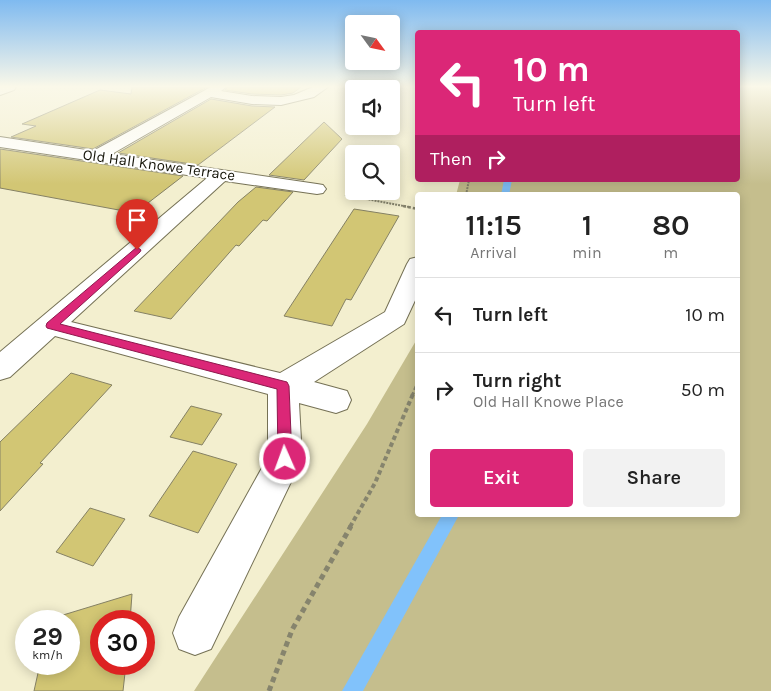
<!DOCTYPE html>
<html lang="en">
<head>
<meta charset="utf-8">
<style>
	:root { --surface:#fff; --page:#f2f2f2; --text:#222; --muted:#767676; --line:#e0e0e0; --accent:#db2777 }
	body { margin:0; font-family:Karla,sans-serif; background:var(--page); color:var(--text); height:100vh; display:flex; flex-direction:column; font-size:19px; white-space:nowrap }
	* { box-sizing:border-box; margin:0 }
	p { font-size:16px; color:var(--muted) }
	.icon { flex:none; width:28px; height:28px; fill:none; stroke:currentColor; stroke-width:2; stroke-linecap:round; stroke-linejoin:round }
	.map { position:relative; flex:1; overflow:hidden }
	.drawer { position:absolute; left:415px; top:192px; width:325px; height:325px; display:flex; flex-direction:column; background:var(--surface); border-radius:5px; box-shadow:0 2px 12px #0003 }
	.drawer>* { flex:none }
	.hud { position:absolute; left:415px; top:30px; width:325px; height:152px; border-radius:5px; box-shadow:0 2px 12px #0003; background:#db2777; color:#fff; overflow:hidden }
	.needle { width:32px; rotate:123deg }
	.fabs { position:absolute; left:345px; top:15px; display:grid; gap:10px }
	.fabs a { display:grid; place-items:center; width:55px; height:55px; border-radius:5px; background:var(--surface); box-shadow:0 2px 12px #0003; font-size:25px }
	.speed { position:absolute; left:15px; top:610px; display:flex; gap:10px; font-size:25px; font-weight:700; text-align:center }
	.speed>* { display:grid; place-content:center; width:65px; height:65px; border-radius:50%; background:var(--surface); box-shadow:0 2px 12px #0003; line-height:1 }
	.speed small { font-size:12px; font-weight:400 }
	.speed .limit { border:8px solid #d22; background:#fff; color:#111 }
	.pin { position:absolute; display:grid; place-items:center; width:42px; height:42px; color:#fff; margin:-51px -21px; border-radius:50% 50% 50% 0; rotate:-45deg; box-shadow:0 0 5px #0007 }
	.pin .icon { rotate:45deg }
	.me { position:absolute; width:55px; margin:-28px; rotate:358deg; stroke-linejoin:round; filter:drop-shadow(0 0 4px #0008) }
	.turn { display:flex; align-items:center; gap:18px; height:105px; padding:0 15px; font-size:22px }
	.turn .icon { width:65px; height:65px; stroke-width:2.5 }
	.turn b { display:block; font-size:35px; line-height:42px }
	.then { display:flex; align-items:center; height:48px; padding:0 15px; background:#0003; gap:10px; font-size:19px }
	.eta { display:flex; justify-content:space-evenly; align-items:center; height:85px; text-align:center }
	.eta b { font-size:30px; font-weight:600; line-height:35px }
	.cta { display:flex; gap:10px; margin-top:auto; padding:10px 15px }
	.cta a { flex:1; height:58px; border-radius:5px; background:var(--accent); color:#fff; font-size:20px; font-weight:600; line-height:58px; text-align:center }
	.cta a+a { background:var(--page); color:var(--text) }
	ul { padding:0; list-style:none }
	li { display:flex; align-items:center; gap:15px; height:75px; padding:0 15px; border-top:1px solid var(--line) }
	li div { flex:1 }
	li b { display:block; font-size:19px }
	li em { font-style:normal }
	.map>svg:first-child { display:block }
	.green { fill:#c5be8d }
	.lines { fill:none; stroke-linecap:round; stroke-linejoin:round }
	.stream { fill:#81c2fb; fill-rule:evenodd }
	.building { fill:#d2c674; stroke:#858164 }
	.street-casing { stroke:#757155; stroke-width:2 }
	.path-far4 { stroke:#86846d; stroke-width:2; stroke-dasharray:2 1; stroke-linecap:butt }
	.path-far3 { stroke:#86846d; stroke-width:2.5; stroke-dasharray:3 2; stroke-linecap:butt }
	.path-far2 { stroke:#86846d; stroke-width:3; stroke-dasharray:4 2.5; stroke-linecap:butt }
	.path-far1 { stroke:#86846d; stroke-width:4; stroke-dasharray:4.5 3; stroke-linecap:butt }
	.path { stroke:#86846d; stroke-width:5; stroke-dasharray:5.5 4; stroke-linecap:butt }
	.street { fill:#fff; fill-rule:evenodd }
	.route { fill:#db2777; stroke:#8e194d }
	.labels { text-anchor:middle; stroke-width:4; stroke-linejoin:round; paint-order:stroke }
	.far-street-label { font-size:15px; fill:#161509; stroke:#fff }
</style>
</head>
<body>
<div class="map">
<svg width="771" height="691" viewBox="0 0 771 691">
	<rect width="100%" height="100%" fill="#f3efcf"/>
	<path class="green" d="M738 87H771V691H194L367 424 417 339 418 515H738V195H456L460 180H738Z"/>
	<g class="lines">
		<g class="stream">
			<path d="M504 180H512L509 195H501Z"/>
			<path d="M442 515H459L363 691H342Z"/>
		</g>
	</g>
	<g class="building">
		<path d="M132 87H207L93 149 11 137 36 126 22 124 100 90 131 94Z"/>
		<path d="M228 87H301L293 93 281 95 252 94 225 90Z"/>
		<path d="M211 99 252 106 275 107 198 165 118 153Z"/>
		<path d="M324 122 342 139 304 180 269 175Z"/>
		<path d="M0 149 183 176 135 213 0 188Z"/>
		<path d="M256 187 293 192 267 221 263 220 239 246 236 245 171 319 134 311 238 202Z"/>
		<path d="M354 209 399 216 351 300 346 299 332 326 284 316Z"/>
		<path d="M71 373 112 385 40 463 43 464 0 511V442Z"/>
		<path d="M191 406 222 414 202 445 170 437Z"/>
		<path d="M193 451 237 464 198 533 149 516Z"/>
		<path d="M90 508 125 519 93 566 56 552Z"/>
		<path d="M132 594 130 621H101V664H126L123 691H34L40 664H69V621H49L50 619Z"/>
	</g>
	<g class="lines">
		<defs>
			<g id="street">
				<path d="M0 87H16L14 90 0 95Z"/>
				<path d="M211 87H226L221 91 252 96 281 97 294 95 313 87H328L314 97 281 105 252 104 211 97 112 154 317 184 323 185 326 189 323 193 317 194 225 181 71 322 280 373 385 312 407 264 410 259 418 257V294L404 324 314 382 347 391 351 400 347 409 336 413 299 403 302 459 211 649 195 655 179 649 173 633 179 617 268 457V394L55 336 10 377 0 380V352L207 178 0 147V137L93 151Z"/>
			</g>
		</defs>
		<use href="#street" class="street-casing"/>
		<g class="path-far4">
			<path d="M345 195 409 207"/>
			<path d="M466 195 469 180"/>
		</g>
		<path class="path-far3" d="M403 206 418 209"/>
		<path class="path-far2" d="M412 396 418 382"/>
		<path class="path-far1" d="M350 527 375 483 413 394"/>
		<path class="path" d="M269 691 292 630 351 526"/>
		<use href="#street" class="street"/>
	</g>
	<linearGradient id="sky" x2="0" y2="1"><stop stop-color="#7fbaf0"/><stop offset="0.47" stop-color="#faf8e9"/><stop offset="1" stop-color="#faf8e9" stop-opacity="0"/></linearGradient>
	<rect width="771" height="184" fill="url(#sky)"/>
	<path class="route" d="M137 247 141 250 140 252 60 324 287 382 289 386 292 459 290 464 285 466 280 464 278 459 277 389 47 328 46 326 47 323Z"/>
	<g class="labels">
		<g class="far-street-label">
			<text transform="translate(159 165) rotate(8)" y="5">Old Hall Knowe Terrace</text>
		</g>
	</g>
</svg>
<div class="fabs">
<a><svg class="needle" viewBox="-14 -14 28 28"><path d="M0-13l5 13h-10z" fill="#e53935"/><path d="M0 13l5-13h-10z" fill="#767676"/></svg></a>
<a><svg class="icon" aria-label="sound" viewBox="0 0 24 24"><path d="M4 9h4l5-4v14l-5-4H4zM17 9q2 3 0 6"/></svg></a>
<a><svg class="icon" aria-label="search" viewBox="0 0 24 24"><circle cx="10" cy="10" r="6"/><path d="M15 15l6 6"/></svg></a>
</div>
<div class="speed"><div>29<small>km/h</small></div><div class="limit">30</div></div>
<div class="pin" style="left:137px;top:250px;background:#d93025"><svg class="icon" aria-label="arrive" viewBox="0 0 24 24"><path d="M6 21V4h12l-3 4 3 4H6"/></svg></div>
<svg class="me" style="left:285px;top:459px" viewBox="-20 -20 40 40"><circle r="17" fill="#db2777" stroke="#fff" stroke-width="3"/><path d="M0-11L8 9 0 5-8 9z" fill="#fff"/></svg>
<div class="hud">
<div class="turn"><svg class="icon" aria-label="left" viewBox="0 0 24 24"><path d="M17 20v-9H6M10 6l-5 5 5 5"/></svg><div><b>10 m</b>Turn left</div></div>
<div class="then">Then<svg class="icon" aria-label="right" viewBox="0 0 24 24"><path d="M7 20v-9h11M14 6l5 5-5 5"/></svg></div>
</div>
<section class="drawer">
<div class="eta">
<div><b>11:15</b><p>Arrival</p></div>
<div><b>1</b><p>min</p></div>
<div><b>80</b><p>m</p></div>
</div>
<ul>
<li><svg class="icon" aria-label="left" viewBox="0 0 24 24"><path d="M17 20v-9H6M10 6l-5 5 5 5"/></svg><div><b>Turn left</b></div><em>10 m</em></li>
<li><svg class="icon" aria-label="right" viewBox="0 0 24 24"><path d="M7 20v-9h11M14 6l5 5-5 5"/></svg><div><b>Turn right</b><p>Old Hall Knowe Place</p></div><em>50 m</em></li>
</ul>
<div class="cta"><a>Exit</a><a>Share</a></div>
</section>
</div>
</body>
</html>
